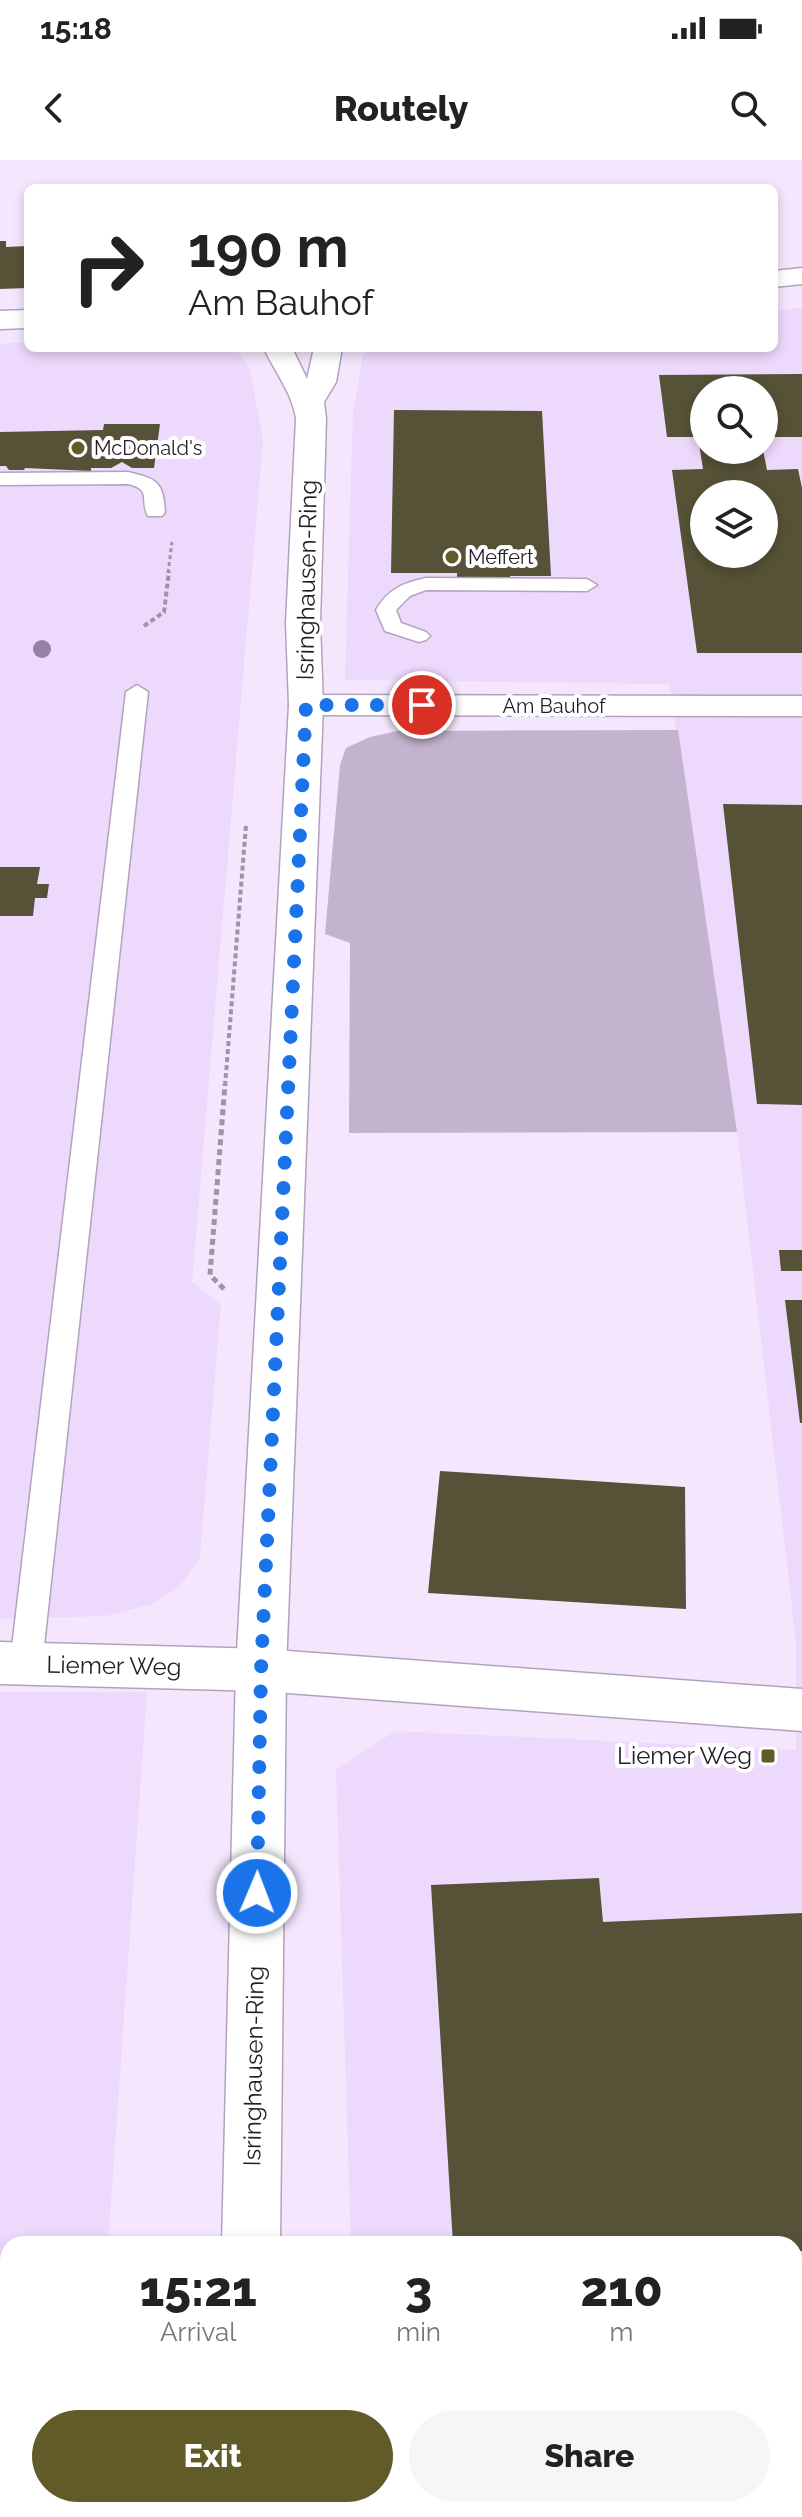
<!DOCTYPE html>
<html lang="en">
<head>
<meta charset="utf-8">
<style>
	:root { --surface:#fff; --page:#f6f6f6; --text:#222; --muted:#767676; --accent:#615b28 }
	body { margin:0; font-family:Raleway,sans-serif; background:var(--page); color:var(--text); height:100vh; display:flex; flex-direction:column; font-size:30px; white-space:nowrap }
	* { box-sizing:border-box; margin:0 }
	p { font-size:26px; color:var(--muted) }
	.icon { flex:none; width:44px; height:44px; fill:none; stroke:currentColor; stroke-width:2; stroke-linecap:round; stroke-linejoin:round }
	.map { position:relative; flex:1; overflow:hidden }
	.drawer { position:absolute; left:0px; top:2076px; width:802px; height:282px; display:flex; flex-direction:column; background:var(--surface); border-radius:24px 24px 0 0; box-shadow:0 4px 12px #0003 }
	.drawer>* { flex:none }
	.guide { position:absolute; left:24px; top:24px; width:754px; height:168px; border-radius:12px; box-shadow:0 4px 12px #0003; background:#fff; color:var(--text); overflow:hidden }
	.tools { position:absolute; left:690px; top:216px; display:grid; gap:16px }
	.tools a { display:grid; place-items:center; width:88px; height:88px; border-radius:50%; background:var(--surface); box-shadow:0 4px 12px #0003; font-size:40px }
	.pin { position:absolute; display:grid; place-items:center; width:68px; height:68px; color:#fff; margin:-34px; border:4px solid #fff; border-radius:50%; box-shadow:0 2px 8px #0007 }
	.me { position:absolute; width:88px; margin:-44px; rotate:1deg; stroke-linejoin:round; filter:drop-shadow(0 0 6px #0008) }
	.turn { display:flex; align-items:center; gap:28px; height:168px; padding:0 32px; font-size:36px }
	.turn .icon { width:104px; height:104px; stroke-width:2.5 }
	.turn b { display:block; font-size:56px; line-height:68px }
	.eta { display:flex; justify-content:space-evenly; align-items:center; height:136px; text-align:center }
	.eta b { font-size:48px; font-weight:800; line-height:56px }
	.button { display:flex; gap:16px; margin-top:auto; padding:16px 32px }
	.button a { flex:1; height:92px; border-radius:48px; background:var(--accent); color:#fff; font-size:32px; font-weight:800; line-height:92px; text-align:center }
	.button a+a { background:var(--page); color:var(--text) }
	.status { display:flex; justify-content:space-between; align-items:center; height:56px; padding:0 40px; background:var(--surface); direction:ltr }
	.status svg { height:22px; fill:currentColor }
	header { display:flex; justify-content:space-between; align-items:center; height:104px; padding:0 32px; background:var(--surface); font-size:36px; font-weight:800 }
	.map>svg:first-child { display:block }
	.built { fill:#edd9fc; fill-rule:evenodd }
	.green { fill:#c3b3ce }
	.building { fill:#555237; fill-rule:evenodd }
	.lines { fill:none; stroke-linecap:round; stroke-linejoin:round }
	.lane-casing { stroke:#b2a3bd; stroke-width:3 }
	.street-casing { stroke:#b2a3bd; stroke-width:3 }
	.secondary-casing { stroke:#b2a3bd; stroke-width:3 }
	.primary-casing { stroke:#b2a3bd; stroke-width:3 }
	.path-far2 { stroke:#9e94a6; stroke-width:3; stroke-dasharray:4 3; stroke-linecap:butt }
	.path-far1 { stroke:#9e94a6; stroke-width:4; stroke-dasharray:5 3; stroke-linecap:butt }
	.path { stroke:#9e94a6; stroke-width:5; stroke-dasharray:6 4; stroke-linecap:butt }
	.lane { fill:#fff; fill-rule:evenodd }
	.street { fill:#fff; fill-rule:evenodd }
	.secondary { fill:#fff; fill-rule:evenodd }
	.primary { fill:#fff; fill-rule:evenodd }
	.tree { fill:#9780a6 }
	.route { stroke:#1a73e8; stroke-width:14; stroke-dasharray:0 25.2 }
	.poi-dot { fill:#615b28; stroke:#fff; stroke-width:3 }
	.labels { text-anchor:middle; stroke-width:8; stroke-linejoin:round; paint-order:stroke }
	.far-poi-label { font-size:20px; fill:#231d28; stroke:#fff; text-anchor:start }
	.far-street-label { font-size:20px; fill:#231d28; stroke:#fff }
	.street-label { font-size:24px; fill:#231d28; stroke:#fff }
	.poi-label { font-size:24px; fill:#231d28; stroke:#fff; text-anchor:end }
</style>
</head>
<body>
<div class="status"><b>15:18</b><svg viewBox="0 0 49 12"><path d="M0 12V9h3v3zM5 12V6h3v6zM10 12V3h3v9zM15 12V0h3v12zM26 1h20v11H26zM47 4h2v5h-2z"/></svg></div>
<header><svg class="icon" aria-label="back" viewBox="0 0 24 24"><path d="M15 5l-7 7 7 7"/></svg>Routely<svg class="icon" aria-label="search" viewBox="0 0 24 24"><circle cx="10" cy="10" r="6"/><path d="M15 15l6 6"/></svg></header>
<div class="map">
<svg width="802" height="2357" viewBox="0 0 802 2357">
	<rect width="100%" height="100%" fill="#f3e6fd"/>
	<g class="built">
		<path d="M802 148V2357H360V2350H794V2084H351L336 1610 395 1571 796 1590V1482L737 972 669 524 345 520 353 252 363 195 372 188H774V150ZM704 230H764V290H704ZM704 334H764V394H704Z"/>
		<path d="M28 182V188H234L249 206 263 279 192 1122 221 1145 200 1397 180 1426 152 1444 106 1456 0 1459V184Z"/>
		<path d="M0 1532H147L108 2084H8V2350H90L89 2357H0Z"/>
	</g>
	<path class="green" d="M678 570 737 972 349 973 350 783 325 774 340 605 346 588 370 577 398 571Z"/>
	<g class="building">
		<path d="M0 81H6V87L28 86V128L0 129Z"/>
		<path d="M802 214V277H764V230H704V290H763L767 310 798 309 802 328V493H697L672 310 703 309 698 277H667L659 215ZM704 334H764V394H704Z"/>
		<path d="M394 250 542 251 551 416H510L511 424H457V413H391Z"/>
		<path d="M104 264H160L154 308H132L122 302 111 308H91V311L25 308 24 310H9L6 306H0V272L103 270Z"/>
		<path d="M723 644 802 645V945L757 944Z"/>
		<path d="M0 707H40L37 724H49L47 738H35L33 756H0Z"/>
		<path d="M779 1090H802V1111H781Z"/>
		<path d="M785 1140H802V1263H800Z"/>
		<path d="M440 1311 685 1327 686 1449 428 1433Z"/>
		<path d="M599 1718 603 1762 802 1753V2091H794V2084H453L431 1725Z"/>
	</g>
	<g class="lines">
		<defs>
			<g id="lane">
				<path d="M128 312C157 319 163 321 165 352L162 356H148C139 340 153 330 128 324L0 325V313Z"/>
				<path d="M426 418 587 419 597 425 587 431 426 430 410 436 396 450 401 463 426 472 430 476 426 480 419 482 385 471 376 450C388 429 403 423 426 418Z"/>
				<path d="M137 525 148 532 42 1504 37 1513 26 1517 15 1513 10 1504 126 532Z"/>
				<path d="M794 2181 802 2184V2269L794 2266Z"/>
			</g>
			<g id="street">
				<path d="M306 535 802 536V556L306 555 294 552 289 545 294 538Z"/>
				<path d="M0 1482 261 1489 802 1529V1571L261 1531 0 1524Z"/>
			</g>
			<g id="secondary">
				<path d="M264 188H292L307 219 314 188H342L336 222 324 242 326 259 320 463 323 545 286 1510 280 2084H222L236 1510 289 545 286 463 296 259C293 234 274 211 264 188Z"/>
				<rect x="215" y="2350" width="62" height="7"/>
			</g>
			<g id="primary">
				<path d="M802 108V124L774 127V111Z"/>
				<path d="M28 150V168L0 169V151Z"/>
			</g>
		</defs>
		<use href="#lane" class="lane-casing"/>
		<use href="#street" class="street-casing"/>
		<use href="#secondary" class="secondary-casing"/>
		<use href="#primary" class="primary-casing"/>
		<path class="path-far2" d="M168 413 172 382"/>
		<g class="path-far1">
			<path d="M144 466 164 452 169 411"/>
			<path d="M225 926 246 665"/>
		</g>
		<path class="path" d="M224 1129 210 1115 225 924"/>
		<use href="#lane" class="lane"/>
		<use href="#street" class="street"/>
		<use href="#secondary" class="secondary"/>
		<use href="#primary" class="primary"/>
	</g>
	<circle class="tree" cx="42" cy="489" r="9"/>
	<g class="lines">
		<path class="route" d="M257 1733 261 1510 306 545H422"/>
	</g>
	<g class="poi-dot">
		<circle cx="78" cy="288" r="8"/>
		<circle cx="452" cy="397" r="8"/>
		<rect x="760" y="1588" width="16" height="16" rx="4"/>
	</g>
	<g class="labels">
		<g class="far-poi-label">
			<text x="94" y="295">McDonald's</text>
			<text x="468" y="404">Meffert</text>
		</g>
		<g class="far-street-label">
			<text x="554" y="553">Am Bauhof</text>
		</g>
		<g class="street-label">
			<text transform="translate(307 420) rotate(-89)" y="8">Isringhausen-Ring</text>
			<text transform="translate(114 1506) rotate(1)" y="8">Liemer Weg</text>
			<text transform="translate(254 1906) rotate(-89)" y="8">Isringhausen-Ring</text>
		</g>
		<g class="poi-label">
			<text x="752" y="1604">Liemer Weg</text>
		</g>
	</g>
</svg>
<div class="tools">
<a><svg class="icon" aria-label="search" viewBox="0 0 24 24"><circle cx="10" cy="10" r="6"/><path d="M15 15l6 6"/></svg></a>
<a><svg class="icon" aria-label="layers" viewBox="0 0 24 24"><path d="M12 4l9 5-9 5-9-5zM3 14l9 5 9-5"/></svg></a>
</div>
<div class="pin" style="left:422px;top:545px;background:#d93025"><svg class="icon" aria-label="arrive" viewBox="0 0 24 24"><path d="M6 21V4h12l-3 4 3 4H6"/></svg></div>
<svg class="me" style="left:257px;top:1733px" viewBox="-20 -20 40 40"><circle r="17" fill="#1a73e8" stroke="#fff" stroke-width="3"/><path d="M0-11L8 9 0 5-8 9z" fill="#fff"/></svg>
<div class="guide">
<div class="turn"><svg class="icon" aria-label="right" viewBox="0 0 24 24"><path d="M7 20v-9h11M14 6l5 5-5 5"/></svg><div><b>190 m</b>Am Bauhof</div></div>
</div>
<section class="drawer">
<div class="eta">
<div><b>15:21</b><p>Arrival</p></div>
<div><b>3</b><p>min</p></div>
<div><b>210</b><p>m</p></div>
</div>
<div class="button"><a>Exit</a><a>Share</a></div>
</section>
</div>
</body>
</html>
